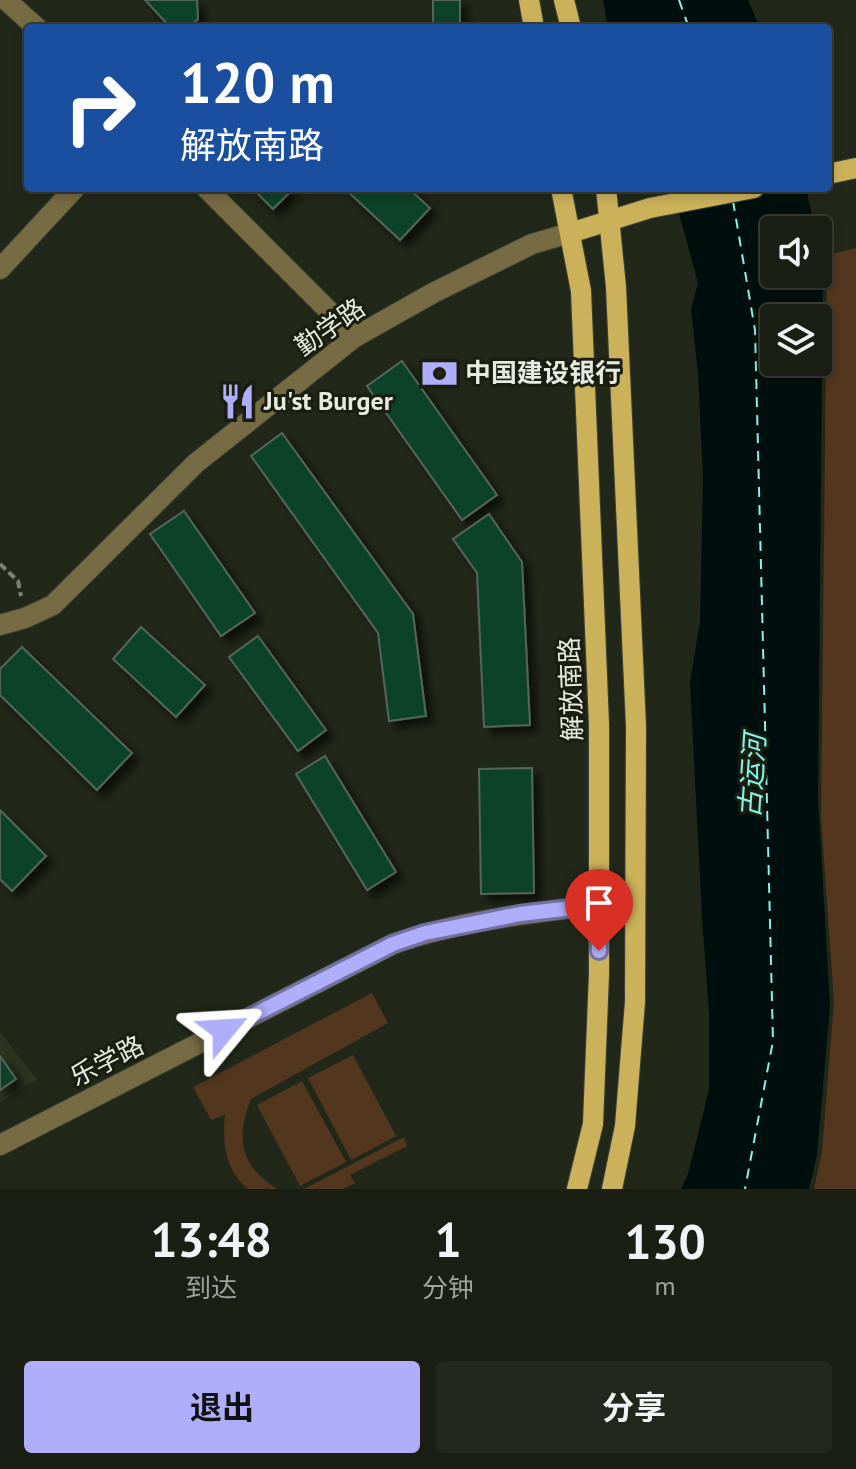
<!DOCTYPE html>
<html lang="zh">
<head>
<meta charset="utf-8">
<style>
	:root { --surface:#1a1e13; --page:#23271c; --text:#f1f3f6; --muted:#9fa2a0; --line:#383c33; --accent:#afaefa }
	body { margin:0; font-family:"PT Sans","Noto Sans SC",sans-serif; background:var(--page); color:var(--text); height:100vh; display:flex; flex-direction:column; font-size:30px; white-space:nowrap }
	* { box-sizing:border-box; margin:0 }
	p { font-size:26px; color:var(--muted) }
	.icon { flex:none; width:44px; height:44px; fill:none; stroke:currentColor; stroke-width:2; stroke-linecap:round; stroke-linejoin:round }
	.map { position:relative; height:1189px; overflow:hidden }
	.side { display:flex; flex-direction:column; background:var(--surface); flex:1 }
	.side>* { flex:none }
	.guide { position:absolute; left:24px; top:24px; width:808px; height:168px; border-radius:8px; box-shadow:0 4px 12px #0003,0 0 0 2px var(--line); background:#1a4fa0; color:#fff; overflow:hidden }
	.buttons { position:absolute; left:760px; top:216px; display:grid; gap:16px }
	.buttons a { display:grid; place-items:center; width:72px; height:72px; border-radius:8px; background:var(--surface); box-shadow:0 4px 12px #0003,0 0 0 2px var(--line); font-size:40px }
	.pin { position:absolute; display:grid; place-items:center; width:68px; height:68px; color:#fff; margin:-82px -34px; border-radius:50% 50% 50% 0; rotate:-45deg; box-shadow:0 0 8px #0007 }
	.pin .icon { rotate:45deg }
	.me { position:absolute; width:88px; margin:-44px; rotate:63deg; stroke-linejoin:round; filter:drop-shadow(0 0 6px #0008) }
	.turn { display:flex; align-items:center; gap:28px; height:168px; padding:0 24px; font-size:36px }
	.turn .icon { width:104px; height:104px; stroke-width:2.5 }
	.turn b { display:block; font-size:56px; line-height:68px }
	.eta { display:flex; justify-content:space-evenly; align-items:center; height:136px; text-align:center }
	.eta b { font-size:48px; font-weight:700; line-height:56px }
	.primary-button { display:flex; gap:16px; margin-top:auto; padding:16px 24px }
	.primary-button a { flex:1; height:92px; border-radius:8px; background:var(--accent); color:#111; font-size:32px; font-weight:700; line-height:92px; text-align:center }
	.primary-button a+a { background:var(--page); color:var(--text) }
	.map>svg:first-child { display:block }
	.built { fill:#2c331f }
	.green { fill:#52361e }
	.water { fill:#000f0d; fill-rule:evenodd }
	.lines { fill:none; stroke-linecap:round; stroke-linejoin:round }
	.ferry { stroke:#86f2ea; stroke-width:2; stroke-dasharray:10 8; stroke-linecap:butt }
	.building { fill:#0f4329; stroke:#54655a; stroke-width:2; filter:url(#shadow) }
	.minor-casing { stroke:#3d4335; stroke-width:22 }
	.major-casing { stroke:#3d4335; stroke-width:22 }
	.path { stroke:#7c8175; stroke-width:4; stroke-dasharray:8 4; stroke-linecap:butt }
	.minor { stroke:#776b43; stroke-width:20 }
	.major { stroke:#cab15a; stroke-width:20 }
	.route-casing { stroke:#7271a2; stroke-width:20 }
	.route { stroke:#afaefa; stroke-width:14 }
	.labels { text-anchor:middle; stroke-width:6; stroke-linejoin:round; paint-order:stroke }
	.street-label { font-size:26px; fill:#e6eae1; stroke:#191e10 }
	.poi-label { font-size:26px; font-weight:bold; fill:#e6eae1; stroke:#191e10; text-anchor:start }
	.water-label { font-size:28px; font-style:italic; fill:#86f2ea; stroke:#191e10 }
</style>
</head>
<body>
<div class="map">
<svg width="856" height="1189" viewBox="0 0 856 1189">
	<defs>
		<filter id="shadow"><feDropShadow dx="7" dy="7" stdDeviation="4" flood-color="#0009"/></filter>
	</defs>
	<rect width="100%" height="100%" fill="#222819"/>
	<path class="built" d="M0 1032 37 1080 0 1102Z"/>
	<g class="green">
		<path d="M856 248V1189H814L822 1152 834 1001 821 818 827 255Z"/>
		<path d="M372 993 388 1023 251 1099C236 1138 239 1165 277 1189H248C225 1170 222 1142 225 1115L211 1120 193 1087Z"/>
		<path d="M353 1055 396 1136 351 1160 308 1078Z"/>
		<path d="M302 1081 346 1162 300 1186 257 1105Z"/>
		<path d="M404 1137 407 1146 350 1175 355 1183 343 1189H304Z"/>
	</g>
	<g class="water">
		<path d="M603 0H748L760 28H608Z"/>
		<path d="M672 188H806L815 230H774V274H818V243L823 265 818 798 830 1007 817 1155 809 1189H681L688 1174 709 1089V1013L702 917 690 682 700 622 703 478 698 373 691 309 698 283ZM774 318H818V362H774Z"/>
	</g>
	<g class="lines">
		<g class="ferry">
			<path d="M679 0 689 28"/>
			<path d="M733 201 755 330 773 1041 745 1189"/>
		</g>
	</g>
	<g class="building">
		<path d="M145 0H197L198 19 188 28H171Z"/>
		<rect x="433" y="0" width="27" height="28"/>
		<path d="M252 188H294L273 209Z"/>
		<path d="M344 188H408L430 208 400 240Z"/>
		<path d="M402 361 497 495 462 520 367 386Z"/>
		<path d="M282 433 413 614 426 716 389 721 378 633 251 456Z"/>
		<path d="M184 511 255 613 221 636 150 534Z"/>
		<path d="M489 514 522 562 530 725 484 727 477 573 453 539Z"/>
		<path d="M141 627 205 685 176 717 113 659Z"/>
		<path d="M258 636 326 730 298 751 229 657Z"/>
		<path d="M22 647 132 753 97 790 0 695V669Z"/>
		<path d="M325 756 396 872 367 890 296 774Z"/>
		<path d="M532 768 534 893 481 894 479 769Z"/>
		<path d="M0 810 46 856 12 891 0 879Z"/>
		<path d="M0 1056 16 1079 0 1090Z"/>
	</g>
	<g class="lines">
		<defs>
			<g id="minor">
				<path d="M6 0 37 28"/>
				<path d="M206 188 355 337"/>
				<path d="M0 269 75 188"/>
				<path d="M0 625 25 618 53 605 196 463 355 337 433 293 532 244 570 233"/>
				<path d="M0 1145 393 944C459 921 529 913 598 905"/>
			</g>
			<g id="major">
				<path d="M529 0 534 28"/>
				<path d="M564 0 571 28"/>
				<path d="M828 174 856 168"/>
				<path d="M561 188 581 291 599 724V974L593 1124 577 1189"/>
				<path d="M606 188 616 287 636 726 635 1002 625 1126 612 1189"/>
				<path d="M570 233 650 208 754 188"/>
			</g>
		</defs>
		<use href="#minor" class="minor-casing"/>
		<use href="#major" class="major-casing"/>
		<path class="path" d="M0 564 18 581 21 596"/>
		<use href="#minor" class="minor"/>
		<use href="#major" class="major"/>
	</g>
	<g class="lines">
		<defs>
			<path id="route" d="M224 1030 393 944 425 933 520 914 598 905 599 951"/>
		</defs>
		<use href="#route" class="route-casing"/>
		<use href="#route" class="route"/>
	</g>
	<defs>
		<symbol id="bank-bare" viewBox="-9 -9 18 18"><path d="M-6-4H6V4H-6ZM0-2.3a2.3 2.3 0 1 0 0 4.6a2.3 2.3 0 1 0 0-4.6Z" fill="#afaefa" stroke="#191e10" stroke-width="2.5" paint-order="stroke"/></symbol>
		<symbol id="restaurant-bare" viewBox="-9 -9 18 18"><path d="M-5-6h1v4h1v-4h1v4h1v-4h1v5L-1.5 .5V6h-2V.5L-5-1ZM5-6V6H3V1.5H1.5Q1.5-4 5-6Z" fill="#afaefa" stroke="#191e10" stroke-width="2.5" paint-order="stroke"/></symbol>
	</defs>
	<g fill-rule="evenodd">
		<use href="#bank-bare" x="414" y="348" width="51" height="51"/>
		<use href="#restaurant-bare" x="212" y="376" width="51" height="51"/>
	</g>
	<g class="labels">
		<g class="street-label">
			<text transform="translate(330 327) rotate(-35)" y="9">勤学路</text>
			<text transform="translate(571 689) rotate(-92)" y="9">解放南路</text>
			<text transform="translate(107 1061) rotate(-27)" y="9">乐学路</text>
		</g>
		<g class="poi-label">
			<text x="465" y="382">中国建设银行</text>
			<text x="264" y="410">Ju'st Burger</text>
		</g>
		<g class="water-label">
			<text transform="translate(752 776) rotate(-86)" y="10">古运河</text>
		</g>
	</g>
</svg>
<div class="buttons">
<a><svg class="icon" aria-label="sound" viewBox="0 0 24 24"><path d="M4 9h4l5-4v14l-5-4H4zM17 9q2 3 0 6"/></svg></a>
<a><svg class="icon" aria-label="layers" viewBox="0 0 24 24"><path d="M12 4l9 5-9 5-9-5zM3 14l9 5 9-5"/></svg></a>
</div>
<div class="pin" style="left:599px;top:951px;background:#d93025"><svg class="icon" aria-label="arrive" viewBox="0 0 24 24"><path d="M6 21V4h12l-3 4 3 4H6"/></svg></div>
<svg class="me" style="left:224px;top:1030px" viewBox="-20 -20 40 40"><path d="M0-17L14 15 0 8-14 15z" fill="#afaefa" stroke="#fff" stroke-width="4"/></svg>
<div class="guide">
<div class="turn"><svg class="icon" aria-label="right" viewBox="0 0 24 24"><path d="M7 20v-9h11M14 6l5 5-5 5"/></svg><div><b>120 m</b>解放南路</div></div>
</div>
</div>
<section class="side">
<div class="eta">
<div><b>13:48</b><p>到达</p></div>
<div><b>1</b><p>分钟</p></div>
<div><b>130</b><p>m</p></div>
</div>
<div class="primary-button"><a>退出</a><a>分享</a></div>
</section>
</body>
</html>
